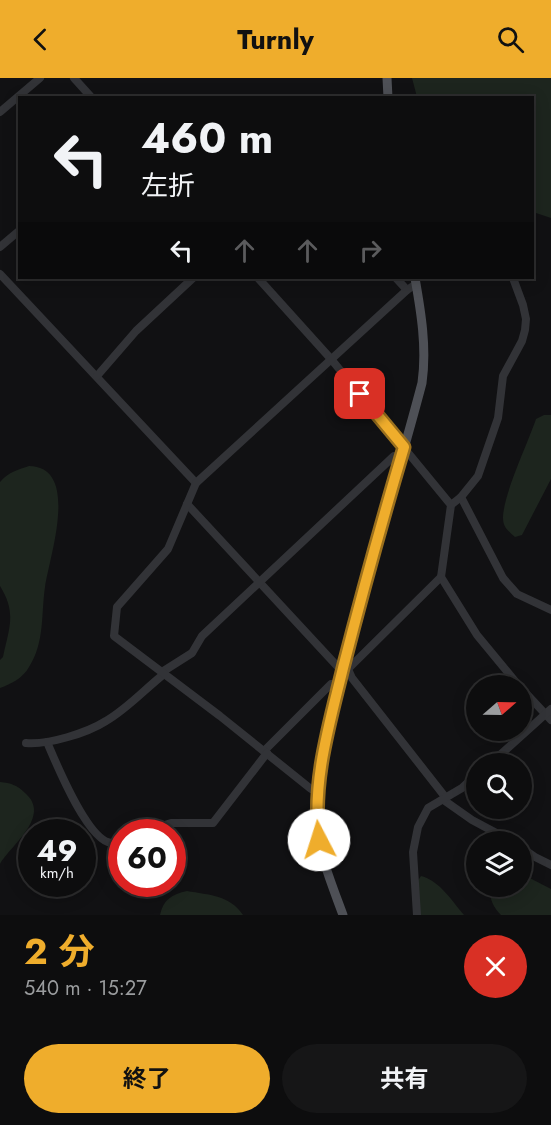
<!DOCTYPE html>
<html lang="ja">
<head>
<meta charset="utf-8">
<style>
	:root { --surface:#0d0d0e; --page:#161617; --text:#f1f3f6; --muted:#9a9c9e; --line:#2d2d2e; --accent:#efad2c }
	body { margin:0; font-family:Jost,"Noto Sans JP",sans-serif; background:var(--page); color:var(--text); height:100vh; display:flex; flex-direction:column; font-size:22px; white-space:nowrap }
	* { box-sizing:border-box; margin:0 }
	p { font-size:20px; color:var(--muted) }
	.icon { flex:none; width:33px; height:33px; fill:none; stroke:currentColor; stroke-width:2; stroke-linecap:round; stroke-linejoin:round }
	.map { position:relative; height:837px; overflow:hidden }
	.side { display:flex; flex-direction:column; background:var(--surface); flex:1 }
	.side>* { flex:none }
	.hud { position:absolute; left:18px; top:18px; width:516px; height:183px; border-radius:0px; box-shadow:0 3px 15px #0003,0 0 0 2px var(--line); background:#0d0d0e; color:var(--text); overflow:hidden }
	.needle { width:39px; rotate:70deg }
	.tools { position:absolute; left:466px; top:597px; display:grid; gap:12px }
	.tools a { display:grid; place-items:center; width:66px; height:66px; border-radius:50%; background:var(--surface); box-shadow:0 3px 15px #0003,0 0 0 2px var(--line); font-size:30px }
	.speed { position:absolute; left:18px; top:741px; display:flex; gap:12px; font-size:30px; font-weight:700; text-align:center }
	.speed>* { display:grid; place-content:center; width:78px; height:78px; border-radius:50%; background:var(--surface); box-shadow:0 3px 15px #0003,0 0 0 2px var(--line); line-height:1 }
	.speed small { font-size:15px; font-weight:400 }
	.speed .limit { border:9px solid #d22; background:#fff; color:#111 }
	.pin { position:absolute; display:grid; place-items:center; width:51px; height:51px; color:#fff; margin:-26px; border-radius:12px; box-shadow:0 3px 9px #0006 }
	.me { position:absolute; width:66px; margin:-33px; rotate:355deg; stroke-linejoin:round; filter:drop-shadow(0 0 4px #0008) }
	.turn { display:flex; align-items:center; gap:21px; height:126px; padding:0 24px; font-size:27px }
	.turn .icon { width:78px; height:78px; stroke-width:2.5 }
	.turn b { display:block; font-size:42px; line-height:51px }
	.lanes { display:flex; align-items:center; height:57px; padding:0 24px; background:#0003; justify-content:center; gap:30px; direction:ltr }
	.lanes .off { opacity:.35 }
	.round { display:grid; place-items:center; flex:none; width:63px; height:63px; border-radius:32px; background:var(--page) }
	.overview { display:flex; align-items:center; justify-content:space-between; height:102px; padding:0 24px }
	h1 { font-size:36px; font-weight:700; line-height:45px; color:var(--accent) }
	.button { display:flex; gap:12px; margin-top:auto; padding:12px 24px }
	.button a { flex:1; height:69px; border-radius:36px; background:var(--accent); color:#111; font-size:24px; font-weight:700; line-height:69px; text-align:center }
	.button a+a { background:var(--page); color:var(--text) }
	header { display:flex; justify-content:space-between; align-items:center; height:78px; padding:0 24px; background:var(--accent); color:#111; font-size:27px; font-weight:700 }
	.map>svg:first-child { display:block }
	.green { fill:#1d251e }
	.lines { fill:none; stroke-linecap:round; stroke-linejoin:round }
	.minor { stroke:#323337; stroke-width:8 }
	.major { stroke:#4e5056; stroke-width:9 }
	.route-casing { stroke:#9b701d; stroke-width:15 }
	.route { stroke:#efad2c; stroke-width:10 }
</style>
</head>
<body>
<header><svg class="icon" aria-label="back" viewBox="0 0 24 24"><path d="M15 5l-7 7 7 7"/></svg>Turnly<svg class="icon" aria-label="search" viewBox="0 0 24 24"><circle cx="10" cy="10" r="6"/><path d="M15 15l6 6"/></svg></header>
<div class="map">
<svg width="551" height="837" viewBox="0 0 551 837">
	<rect width="100%" height="100%" fill="#111113"/>
	<g class="green">
		<path d="M412 0H551V140L533 134 532 20 417 19Z"/>
		<path d="M544 337H551V401L522 457 515 459C508 453 503 449 503 440 503 417 528 365 536 341Z"/>
		<path d="M29 388C81 389 49 480 45 509 41 536 45 564 29 589 23 600 11 606 0 610V582L3 579C9 550 17 535 0 508V404C9 394 17 392 29 388Z"/>
		<path d="M0 704C11 705 17 707 25 715 52 738 11 767 0 786Z"/>
		<path d="M522 796 551 811V837H501C493 829 489 820 490 809L522 808Z"/>
		<path d="M421 798C440 803 452 823 464 837H420L415 807Z"/>
		<path d="M187 813C209 817 230 817 243 837H160C163 822 172 816 187 813Z"/>
	</g>
	<g class="lines">
		<g class="minor">
			<path d="M74 0 92 20"/>
			<path d="M0 34 40 0"/>
			<path d="M0 169 20 152"/>
			<path d="M0 196 196 405"/>
			<path d="M396 200 407 212"/>
			<path d="M97 298 136 253 193 200"/>
			<path d="M461 419 503 500 517 516 551 532"/>
			<path d="M187 426 338 589 348 591 441 499 451 427 331 281 258 200"/>
			<path d="M451 427 461 419 478 398 498 340 503 298 522 263 525 252 526 241 523 227 513 200"/>
			<path d="M441 499 477 557 519 608"/>
			<path d="M348 591 352 600 446 720 445 723 472 742 513 764"/>
			<path d="M162 594 192 575 202 558 394 378 401 381"/>
			<path d="M522 611 551 642"/>
			<path d="M47 664C56 685 88 764 112 765 115 765 118 763 122 763"/>
			<path d="M26 665C48 667 87 655 106 643 127 631 145 611 164 596"/>
			<path d="M264 673 331 606 339 607"/>
			<path d="M490 686 551 631"/>
			<path d="M317 712 311 711 220 638 114 558 117 529 168 471 196 405 407 212 416 206"/>
			<path d="M143 754 171 745H213L267 675"/>
			<path d="M522 770 535 779 551 787"/>
			<path d="M417 837 413 774 418 749 428 730 462 710 477 696"/>
		</g>
		<g class="major">
			<path d="M387 0 388 20"/>
			<path d="M343 837C331 804 317 772 316 737 316 686 331 638 343 590 367 494 397 400 422 305 427 270 421 234 415 200"/>
		</g>
	</g>
	<g class="lines">
		<defs>
			<path id="route" d="M319 762C312 703 329 648 343 590 362 516 382 443 404 369L360 316"/>
		</defs>
		<use href="#route" class="route-casing"/>
		<use href="#route" class="route"/>
	</g>
</svg>
<div class="tools">
<a><svg class="needle" viewBox="-14 -14 28 28"><path d="M0-13l5 13h-10z" fill="#e53935"/><path d="M0 13l5-13h-10z" fill="#9a9c9e"/></svg></a>
<a><svg class="icon" aria-label="search" viewBox="0 0 24 24"><circle cx="10" cy="10" r="6"/><path d="M15 15l6 6"/></svg></a>
<a><svg class="icon" aria-label="layers" viewBox="0 0 24 24"><path d="M12 4l9 5-9 5-9-5zM3 14l9 5 9-5"/></svg></a>
</div>
<div class="speed"><div>49<small>km/h</small></div><div class="limit">60</div></div>
<div class="pin" style="left:360px;top:316px;background:#d93025"><svg class="icon" aria-label="arrive" viewBox="0 0 24 24"><path d="M6 21V4h12l-3 4 3 4H6"/></svg></div>
<svg class="me" style="left:319px;top:762px" viewBox="-20 -20 40 40"><circle r="19" fill="#fff"/><path d="M0-13L10 11 0 6-10 11z" fill="#efad2c"/></svg>
<div class="hud">
<div class="turn"><svg class="icon" aria-label="left" viewBox="0 0 24 24"><path d="M17 20v-9H6M10 6l-5 5 5 5"/></svg><div><b>460 m</b>左折</div></div>
<div class="lanes"><svg class="icon" aria-label="left" viewBox="0 0 24 24"><path d="M17 20v-9H6M10 6l-5 5 5 5"/></svg><svg class="icon off" aria-label="ahead" viewBox="0 0 24 24"><path d="M12 20V5M6 11l6-6 6 6"/></svg><svg class="icon off" aria-label="ahead" viewBox="0 0 24 24"><path d="M12 20V5M6 11l6-6 6 6"/></svg><svg class="icon off" aria-label="right" viewBox="0 0 24 24"><path d="M7 20v-9h11M14 6l5 5-5 5"/></svg></div>
</div>
</div>
<section class="side">
<div class="overview"><div><h1>2 分</h1><p>540 m · 15:27</p></div><a class="round" style="background:#d93025;color:#fff"><svg class="icon" aria-label="close" viewBox="0 0 24 24"><path d="M6 6l12 12M18 6L6 18"/></svg></a></div>
<div class="button"><a>終了</a><a>共有</a></div>
</section>
</body>
</html>
